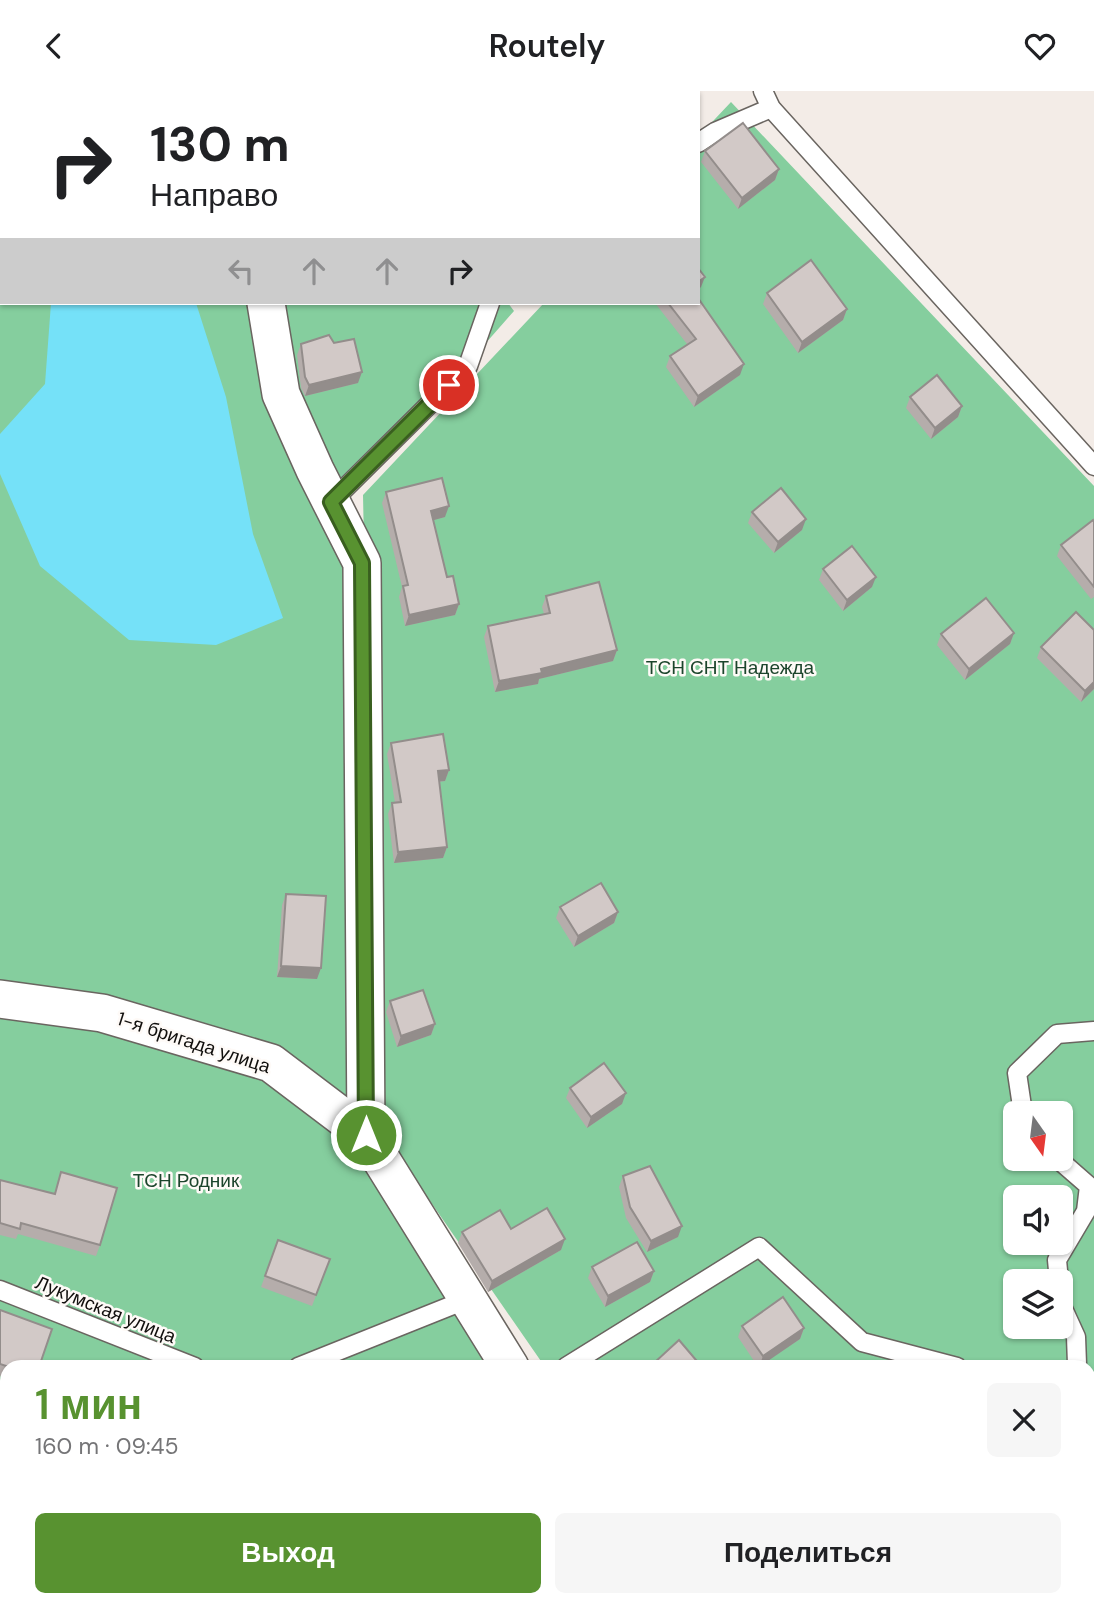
<!DOCTYPE html>
<html lang="ru">
<head>
<meta charset="utf-8">
<style>
	:root { --surface:#fff; --page:#f6f6f6; --text:#202124; --muted:#757577; --accent:#589230 }
	body { margin:0; font-family:"DM Sans",sans-serif; background:var(--page); color:var(--text); height:100vh; display:flex; flex-direction:column; font-size:26px; white-space:nowrap }
	* { box-sizing:border-box; margin:0 }
	p { font-size:23px; color:var(--muted) }
	.icon { flex:none; width:38px; height:38px; fill:none; stroke:currentColor; stroke-width:2; stroke-linecap:round; stroke-linejoin:round }
	.map { position:relative; flex:1; overflow:hidden }
	.drawer { position:absolute; left:0px; top:1269px; width:1096px; height:247px; display:flex; flex-direction:column; background:var(--surface); border-radius:21px 21px 0 0; box-shadow:0 2px 5px #0004 }
	.drawer>* { flex:none }
	.banner { position:absolute; left:0px; top:0px; width:700px; height:214px; box-shadow:0 2px 5px #0004; background:#fff; color:var(--text); overflow:hidden }
	.needle { width:46px; rotate:166deg }
	.fabs { position:absolute; left:1003px; top:1010px; display:grid; gap:14px }
	.fabs a { display:grid; place-items:center; width:70px; height:70px; border-radius:10px; background:var(--surface); box-shadow:0 2px 5px #0004; font-size:35px }
	.pin { position:absolute; display:grid; place-items:center; width:60px; height:60px; color:#fff; margin:-30px; border:4px solid #fff; border-radius:50%; box-shadow:0 2px 7px #0007 }
	.me { position:absolute; width:77px; margin:-38px; rotate:0deg; stroke-linejoin:round; filter:drop-shadow(0 0 5px #0008) }
	.turn { display:flex; align-items:center; gap:24px; height:147px; padding:0 35px; font-size:32px }
	.turn .icon { width:91px; height:91px; stroke-width:2.5 }
	.turn b { display:block; font-size:49px; line-height:60px }
	.lanes { display:flex; align-items:center; height:66px; padding:0 35px; background:#0003; justify-content:center; gap:35px; direction:ltr }
	.lanes .off { opacity:.35 }
	.round { display:grid; place-items:center; flex:none; width:74px; height:74px; border-radius:10px; background:var(--page) }
	.overview { display:flex; align-items:center; justify-content:space-between; height:119px; padding:0 35px }
	h1 { font-size:42px; font-weight:600; line-height:52px; color:var(--accent) }
	.primary-button { display:flex; gap:14px; margin-top:auto; padding:14px 35px }
	.primary-button a { flex:1; height:80px; border-radius:10px; background:var(--accent); color:#fff; font-size:28px; font-weight:600; line-height:80px; text-align:center }
	.primary-button a+a { background:var(--page); color:var(--text) }
	header { display:flex; justify-content:space-between; align-items:center; height:91px; padding:0 35px; background:var(--surface); font-size:32px; font-weight:600 }
	.map>svg:first-child { display:block }
	.green { fill:#85ce9e; fill-rule:evenodd }
	.water { fill:#75e1f8 }
	.lines { fill:none; stroke-linecap:round; stroke-linejoin:round }
	.service-casing { stroke:#6a6560; stroke-width:21 }
	.minor-casing { stroke:#6a6560; stroke-width:40 }
	.service { stroke:#fff; stroke-width:18 }
	.minor { stroke:#fff; stroke-width:37 }
	.wall { fill:#b5adab }
	.shaded-wall { fill:#938d8b }
	.building { fill:#d2c9c7; stroke:#938d8b; stroke-width:2 }
	.route-casing { stroke:#395f1f; stroke-width:18 }
	.route { stroke:#589230; stroke-width:12 }
	.labels { text-anchor:middle; stroke-width:5; stroke-linejoin:round; paint-order:stroke }
	.park-label { font-size:19px; fill:#1c452c; stroke:#fefaf7 }
	.street-label { font-size:19px; fill:#110f0d; stroke:#fefaf7 }
</style>
</head>
<body>
<header><svg class="icon" aria-label="back" viewBox="0 0 24 24"><path d="M15 5l-7 7 7 7"/></svg>Routely<svg class="icon" aria-label="heart" viewBox="0 0 24 24"><path d="M12 20l-8-8c-3-5 5-10 8-4 3-6 11-1 8 4z"/></svg></header>
<div class="map">
<svg width="1094" height="1514" viewBox="0 0 1094 1514">
	<rect width="100%" height="100%" fill="#f3ece7"/>
	<g class="green">
		<path d="M0 0 398 2H2V212H508L514 220 348 409 356 1012 481 1205 531 1276H7V1391L0 1388Z"/>
		<path d="M731 11 1094 395V1514H711L707 1509 1088 1508V1276H545L376 1032 363 404 544 212H698V46ZM1015 1022H1060V1068H1015ZM1015 1106H1060V1152H1015ZM1015 1190H1060V1236H1015Z"/>
		<path d="M693 1508 697 1514H519L512 1509Z"/>
	</g>
	<path class="water" d="M51 212H196L226 306 253 443 283 527 216 554 129 549 40 475 0 383V343L45 293Z"/>
	<g class="lines">
		<defs>
			<g id="service">
				<path d="M405 0V2"/>
				<path d="M763 0 771 17 1094 375"/>
				<path d="M698 52 715 41 771 17"/>
				<path d="M331 411 468 275 490 212"/>
				<path d="M1023 1022 1017 982 1057 943 1094 940"/>
				<path d="M1058 1068 1089 1095 1086 1120 1057 1169 1059 1190"/>
				<path d="M0 1199 195 1276"/>
				<path d="M1060 1211 1076 1246 1077 1273 1074 1276"/>
				<path d="M298 1276 468 1208"/>
				<path d="M566 1276 759 1156 862 1251 957 1276"/>
			</g>
			<g id="minor">
				<path d="M232 0 233 2"/>
				<path d="M266 212 281 303 315 379 362 472 366 1044"/>
				<path d="M0 908 102 922 271 972 366 1044 510 1276"/>
				<path d="M708 1508 712 1514"/>
			</g>
		</defs>
		<use href="#service" class="service-casing"/>
		<use href="#minor" class="minor-casing"/>
		<use href="#service" class="service"/>
		<use href="#minor" class="minor"/>
	</g>
	<g class="wall">
		<path d="M705 60 779 78 775 89 738 118 701 71Z"/>
		<path d="M767 202 847 218 843 229 798 262 763 213Z"/>
		<path d="M655 212H698L740 284 694 316 666 276 670 265 687 253Z"/>
		<path d="M301 253 358 292 305 305 301 297 297 264Z"/>
		<path d="M910 306 962 315 958 326 931 348 906 317Z"/>
		<path d="M386 401 445 426 433 429 447 486 459 513 455 524 405 535 399 506 402 496 382 412Z"/>
		<path d="M752 421 802 439 774 462 748 432Z"/>
		<path d="M1094 431V506L1091 508 1057 465 1061 454Z"/>
		<path d="M823 478 872 496 843 520 819 489Z"/>
		<path d="M546 505 617 559 613 570 539 588 538 593 495 601 484 546 488 535 544 523 542 516Z"/>
		<path d="M1094 539V598L1081 611 1037 567 1041 556Z"/>
		<path d="M1014 542 1010 553 965 589 937 554 941 543Z"/>
		<path d="M391 652 449 679 445 690 439 691 447 756 443 767 394 772 388 723 392 712H395L387 663Z"/>
		<path d="M286 803 317 888 277 886 282 814Z"/>
		<path d="M560 816 618 821 614 832 574 856 556 827Z"/>
		<path d="M390 910 435 933 431 944 397 956 386 921Z"/>
		<path d="M570 997 622 1013 587 1037 566 1007Z"/>
		<path d="M61 1081 100 1154 96 1165 18 1143 16 1148 0 1144V1089L54 1103Z"/>
		<path d="M623 1085 678 1146 647 1161 626 1127 619 1096Z"/>
		<path d="M511 1138 561 1159 488 1201 458 1152 462 1141Z"/>
		<path d="M278 1149 330 1168 312 1215 261 1196Z"/>
		<path d="M592 1176 654 1180 650 1191 605 1216 588 1187Z"/>
		<path d="M0 1219 39 1276H7V1288L0 1285Z"/>
		<path d="M742 1235 804 1237 800 1248 758 1276 738 1246Z"/>
		<path d="M732 1508H750L740 1514H735Z"/>
	</g>
	<g class="shaded-wall">
		<path d="M779 78 775 89 738 118 742 107Z"/>
		<path d="M705 186 701 196 698 199V191Z"/>
		<path d="M847 218 843 229 798 262 802 251Z"/>
		<path d="M744 273 740 284 694 316 698 305Z"/>
		<path d="M362 281 358 292 305 305 309 294Z"/>
		<path d="M962 315 958 326 931 348 935 337Z"/>
		<path d="M449 415 445 426 427 431 431 420Z"/>
		<path d="M806 428 802 439 774 462 778 451Z"/>
		<path d="M876 486 872 496 843 520 847 509Z"/>
		<path d="M459 513 455 524 405 535 409 524Z"/>
		<path d="M1014 542 1010 553 965 589 969 578Z"/>
		<path d="M617 559 613 570 539 588 538 593 495 601 499 590 541 578Z"/>
		<path d="M1094 591V598L1081 611 1085 600Z"/>
		<path d="M449 679 445 690 434 691 438 680Z"/>
		<path d="M447 756 443 767 394 772 398 761Z"/>
		<path d="M618 821 614 832 574 856 578 845Z"/>
		<path d="M281 875 321 877 317 888 277 886Z"/>
		<path d="M435 933 431 944 397 956 401 945Z"/>
		<path d="M626 1002 622 1013 587 1037 591 1026Z"/>
		<path d="M682 1135 678 1146 647 1161 651 1150Z"/>
		<path d="M565 1148 561 1159 488 1201 492 1190Z"/>
		<path d="M654 1180 650 1191 605 1216 608 1205Z"/>
		<path d="M804 1237 800 1248 759 1276 763 1265Z"/>
		<path d="M739 1508H750L740 1514H737Z"/>
	</g>
	<g class="building">
		<rect x="261" y="0" width="48" height="2"/>
		<path d="M459 0H475L476 2H460Z"/>
		<path d="M589 0H654V2H590Z"/>
		<path d="M743 32 779 78 742 107 705 60Z"/>
		<path d="M811 169 847 218 802 251 767 202Z"/>
		<path d="M698 177 705 186 698 191Z"/>
		<path d="M698 207 744 273 698 305 670 265 696 248 668 212H698Z"/>
		<path d="M329 244 334 252 354 248 362 281 309 294 305 286 301 253Z"/>
		<path d="M937 284 962 315 935 337 910 306Z"/>
		<path d="M442 387 449 415 431 420 447 486 453 485 459 513 409 524 403 495 408 494 386 401Z"/>
		<path d="M781 397 806 428 778 451 752 421Z"/>
		<path d="M1093 429 1094 431V496L1061 454Z"/>
		<path d="M852 455 876 486 847 509 823 478Z"/>
		<path d="M599 491 617 559 541 578 542 582 499 590 488 535 550 522 546 505Z"/>
		<path d="M986 507 1014 542 969 578 941 543Z"/>
		<path d="M1076 521 1094 539V591L1085 600 1041 556Z"/>
		<path d="M443 643 449 679 438 680 447 756 398 761 392 712 401 711 391 652Z"/>
		<path d="M601 792 618 821 578 845 560 816Z"/>
		<path d="M286 803 326 805 321 877 281 875Z"/>
		<path d="M423 899 435 933 401 945 390 910Z"/>
		<path d="M604 972 626 1002 591 1026 570 997Z"/>
		<path d="M650 1075 682 1135 651 1150 630 1116 623 1085Z"/>
		<path d="M61 1081 117 1097 100 1154 21 1132 20 1138 0 1132V1089L55 1103Z"/>
		<path d="M547 1117 565 1148 492 1190 462 1141 500 1119 511 1138Z"/>
		<path d="M278 1149 330 1168 316 1204 265 1185Z"/>
		<path d="M637 1151 654 1180 608 1205 592 1176Z"/>
		<path d="M783 1206 804 1237 763 1265 742 1235Z"/>
		<path d="M0 1219 52 1238 39 1276H9L0 1273Z"/>
		<path d="M679 1249 702 1276H659L655 1271Z"/>
	</g>
	<g class="lines">
		<defs>
			<path id="route" d="M366 1044 362 472 331 411 449 294"/>
		</defs>
		<use href="#route" class="route-casing"/>
		<use href="#route" class="route"/>
	</g>
	<g class="labels">
		<g class="park-label">
			<text x="730" y="583">ТСН СНТ Надежда</text>
			<text x="186" y="1096">ТСН Родник</text>
		</g>
		<g class="street-label">
			<text transform="translate(194 951) rotate(18)" y="7">1-я бригада улица</text>
			<text transform="translate(106 1218) rotate(22)" y="7">Лукумская улица</text>
		</g>
	</g>
</svg>
<div class="fabs">
<a><svg class="needle" viewBox="-14 -14 28 28"><path d="M0-13l5 13h-10z" fill="#e53935"/><path d="M0 13l5-13h-10z" fill="#757577"/></svg></a>
<a><svg class="icon" aria-label="sound" viewBox="0 0 24 24"><path d="M4 9h4l5-4v14l-5-4H4zM17 9q2 3 0 6"/></svg></a>
<a><svg class="icon" aria-label="layers" viewBox="0 0 24 24"><path d="M12 4l9 5-9 5-9-5zM3 14l9 5 9-5"/></svg></a>
</div>
<div class="pin" style="left:449px;top:294px;background:#d93025"><svg class="icon" aria-label="arrive" viewBox="0 0 24 24"><path d="M6 21V4h12l-3 4 3 4H6"/></svg></div>
<svg class="me" style="left:366px;top:1044px" viewBox="-20 -20 40 40"><circle r="17" fill="#589230" stroke="#fff" stroke-width="3"/><path d="M0-11L8 9 0 5-8 9z" fill="#fff"/></svg>
<div class="banner">
<div class="turn"><svg class="icon" aria-label="right" viewBox="0 0 24 24"><path d="M7 20v-9h11M14 6l5 5-5 5"/></svg><div><b>130 m</b>Направо</div></div>
<div class="lanes"><svg class="icon off" aria-label="left" viewBox="0 0 24 24"><path d="M17 20v-9H6M10 6l-5 5 5 5"/></svg><svg class="icon off" aria-label="ahead" viewBox="0 0 24 24"><path d="M12 20V5M6 11l6-6 6 6"/></svg><svg class="icon off" aria-label="ahead" viewBox="0 0 24 24"><path d="M12 20V5M6 11l6-6 6 6"/></svg><svg class="icon" aria-label="right" viewBox="0 0 24 24"><path d="M7 20v-9h11M14 6l5 5-5 5"/></svg></div>
</div>
<section class="drawer">
<div class="overview"><div><h1>1 мин</h1><p>160 m · 09:45</p></div><a class="round"><svg class="icon" aria-label="close" viewBox="0 0 24 24"><path d="M6 6l12 12M18 6L6 18"/></svg></a></div>
<div class="primary-button"><a>Выход</a><a>Поделиться</a></div>
</section>
</div>
</body>
</html>
